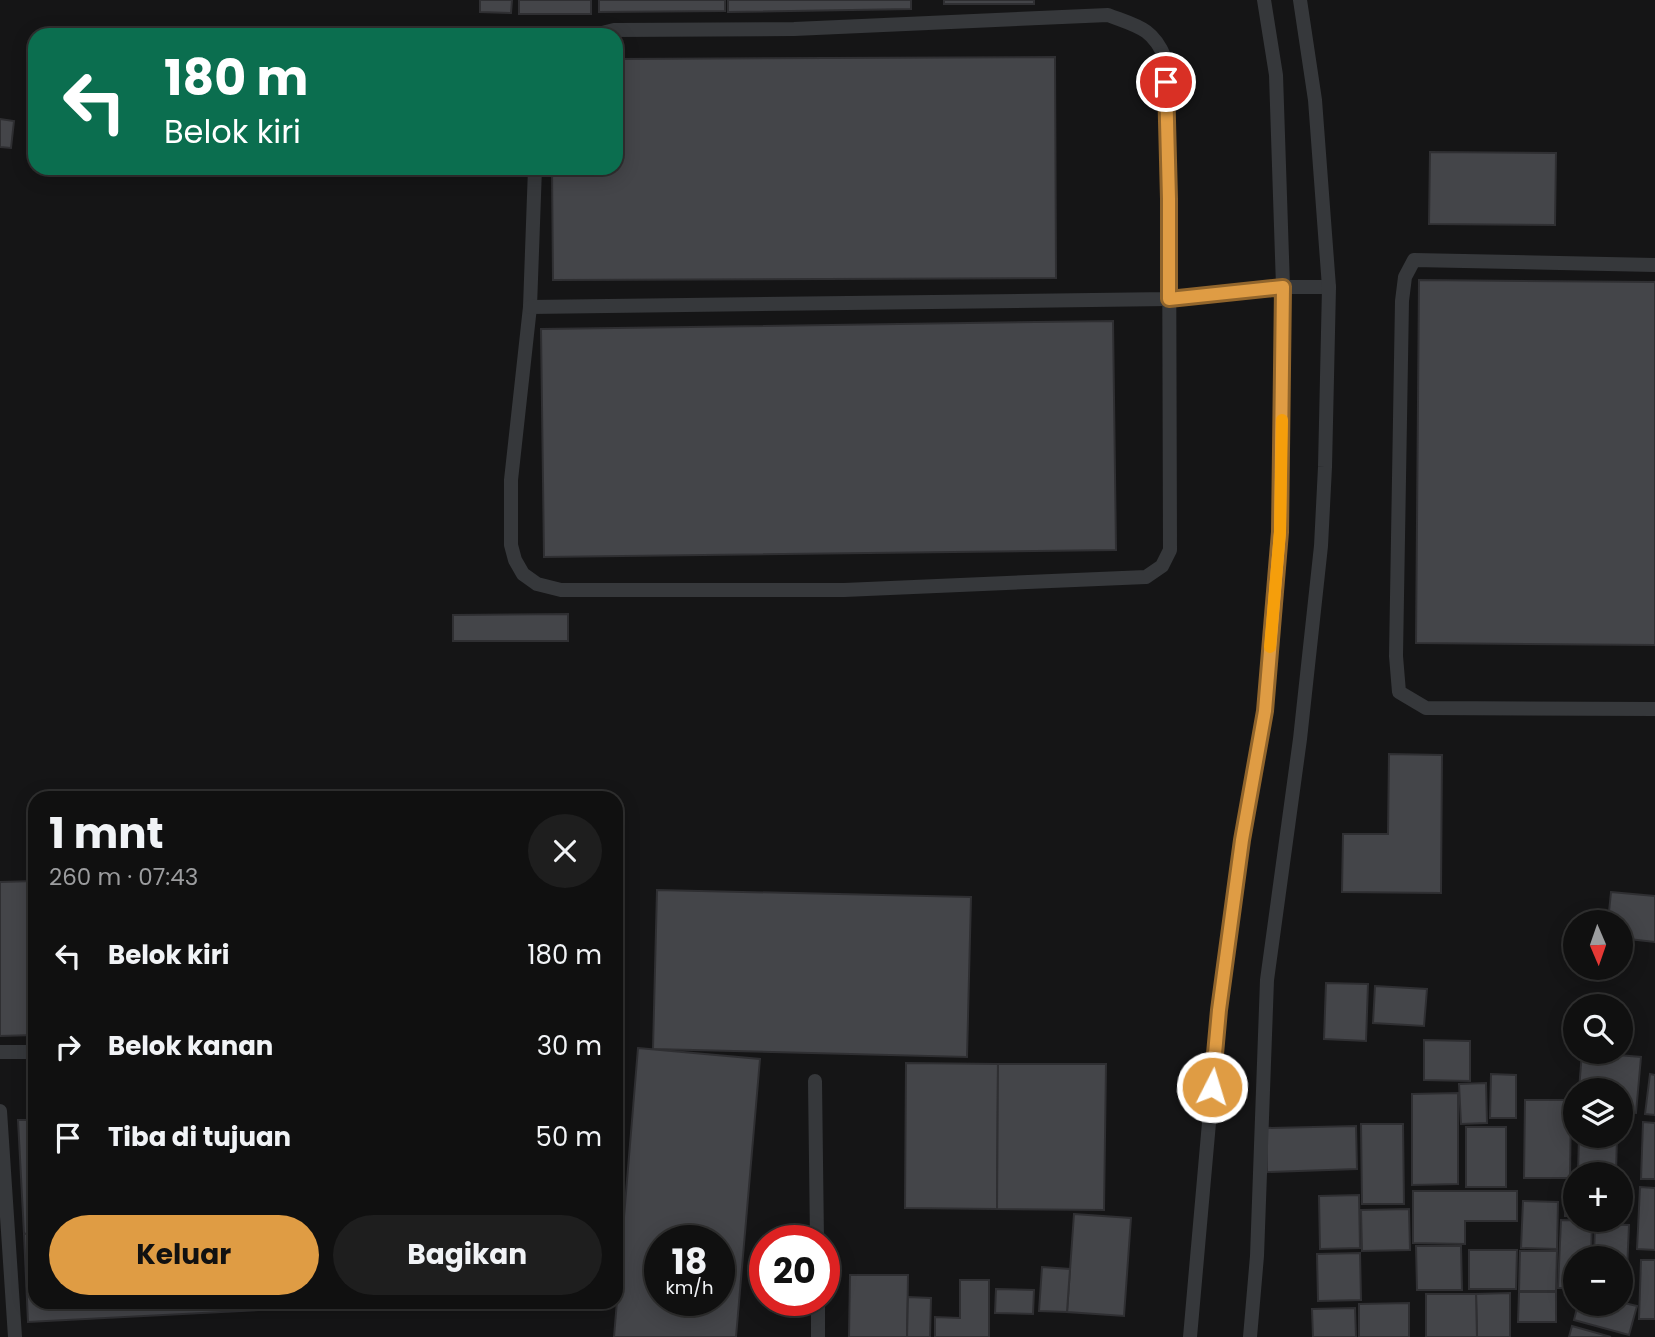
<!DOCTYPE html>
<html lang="id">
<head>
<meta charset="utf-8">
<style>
	:root { --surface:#101010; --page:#1e1e1e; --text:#f1f3f6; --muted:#9c9d9f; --line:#303030; --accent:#df9c44 }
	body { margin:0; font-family:Poppins,sans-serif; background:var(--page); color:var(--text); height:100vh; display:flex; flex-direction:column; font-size:26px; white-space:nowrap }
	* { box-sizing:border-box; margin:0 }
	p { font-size:23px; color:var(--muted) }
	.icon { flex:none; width:38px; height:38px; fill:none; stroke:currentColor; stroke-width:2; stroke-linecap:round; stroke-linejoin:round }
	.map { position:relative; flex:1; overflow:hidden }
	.sheet { position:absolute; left:28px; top:791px; width:595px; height:518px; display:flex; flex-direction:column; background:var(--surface); border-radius:21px; box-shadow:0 4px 18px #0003,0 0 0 2px var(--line) }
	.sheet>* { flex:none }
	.hud { position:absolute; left:28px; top:28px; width:595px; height:147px; border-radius:21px; box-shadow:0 4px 18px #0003,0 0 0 2px var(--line); background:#0b6e4f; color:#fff; overflow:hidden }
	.needle { width:46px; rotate:178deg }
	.controls { position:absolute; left:1563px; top:910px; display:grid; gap:14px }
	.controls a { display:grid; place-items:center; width:70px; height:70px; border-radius:50%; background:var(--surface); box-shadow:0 4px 18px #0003,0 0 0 2px var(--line); font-size:35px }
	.speed { position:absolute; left:644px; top:1225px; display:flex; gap:14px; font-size:35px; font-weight:700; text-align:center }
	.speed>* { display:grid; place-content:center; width:91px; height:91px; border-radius:50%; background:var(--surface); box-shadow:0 4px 18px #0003,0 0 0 2px var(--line); line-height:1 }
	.speed small { font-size:18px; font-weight:400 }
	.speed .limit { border:10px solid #d22; background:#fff; color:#111 }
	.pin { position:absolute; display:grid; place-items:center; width:60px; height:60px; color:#fff; margin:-30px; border:4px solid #fff; border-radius:50%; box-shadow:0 2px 7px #0007 }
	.me { position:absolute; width:77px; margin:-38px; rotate:5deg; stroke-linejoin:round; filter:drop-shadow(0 0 5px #0008) }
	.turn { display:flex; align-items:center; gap:24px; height:147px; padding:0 21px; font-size:32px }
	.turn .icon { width:91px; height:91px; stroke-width:2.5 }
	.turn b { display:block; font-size:49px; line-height:60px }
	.round { display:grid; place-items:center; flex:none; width:74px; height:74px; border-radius:37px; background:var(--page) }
	.overview { display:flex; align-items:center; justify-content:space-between; height:119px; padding:0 21px }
	h1 { font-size:42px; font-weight:700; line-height:52px }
	.cta { display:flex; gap:14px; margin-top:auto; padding:14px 21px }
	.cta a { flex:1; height:80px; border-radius:42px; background:var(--accent); color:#111; font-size:28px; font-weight:700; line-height:80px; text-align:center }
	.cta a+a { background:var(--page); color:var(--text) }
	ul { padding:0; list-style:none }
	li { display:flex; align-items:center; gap:21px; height:91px; padding:0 21px }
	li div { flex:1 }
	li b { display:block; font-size:26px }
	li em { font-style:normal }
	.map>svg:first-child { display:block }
	.building { fill:#444549; stroke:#2f2f32; stroke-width:2; fill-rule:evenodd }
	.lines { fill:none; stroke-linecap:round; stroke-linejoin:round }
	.lane { stroke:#36383b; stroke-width:14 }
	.route-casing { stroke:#91652c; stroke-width:18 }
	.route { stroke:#df9c44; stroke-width:12 }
	.slow { stroke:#f59e0b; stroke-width:12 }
</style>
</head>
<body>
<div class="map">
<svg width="1655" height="1337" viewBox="0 0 1655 1337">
	<rect width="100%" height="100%" fill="#151516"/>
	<g class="building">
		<path d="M480 0H512L511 13 480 12Z"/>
		<rect x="519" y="0" width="72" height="14"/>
		<path d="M599 0H725V11L599 12Z"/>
		<path d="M728 0H911V9L728 12Z"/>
		<rect x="944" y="0" width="90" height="4"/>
		<path d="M1055 57 1056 278 553 280 552 168H616V59Z"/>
		<path d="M0 119 14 121 11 148 0 147Z"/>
		<path d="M1430 152 1556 153 1555 225 1429 224Z"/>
		<path d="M1419 280 1655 282V645L1416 643Z"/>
		<path d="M1113 321 1116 550 544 557 541 329Z"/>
		<path d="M568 614V641H453V615Z"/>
		<path d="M1389 754 1442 755 1441 893 1342 892 1343 834H1388Z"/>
		<path d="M35 881V1035L0 1036V882Z"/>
		<path d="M657 890 971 897 967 1057 653 1049Z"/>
		<path d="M1611 892 1655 896V942L1620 938V922H1608Z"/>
		<path d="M1326 983 1368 984 1366 1041 1324 1039Z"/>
		<path d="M1375 986 1427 989 1424 1026 1373 1023Z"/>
		<path d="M1424 1040 1470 1041V1081L1424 1080Z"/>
		<path d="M638 1048 760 1059 736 1337H614ZM660 1241H719V1300H660Z"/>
		<path d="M1582 1052 1641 1057 1636 1113 1620 1111V1090H1579Z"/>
		<path d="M906 1063 998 1064 997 1209 905 1208Z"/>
		<path d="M998 1064H1106L1104 1210 997 1209Z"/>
		<path d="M1491 1074 1516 1075V1118H1490Z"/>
		<path d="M1650 1074 1655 1075V1115L1645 1114Z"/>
		<path d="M1486 1083 1487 1123 1461 1124 1459 1084Z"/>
		<path d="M1458 1093V1184L1412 1185V1094Z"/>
		<path d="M1525 1100H1571L1570 1178H1524Z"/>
		<path d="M18 1120H35V1233L24 1234Z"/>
		<path d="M1643 1122 1655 1123V1179H1641Z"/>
		<path d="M1361 1124H1403L1404 1204H1362Z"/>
		<path d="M1356 1126 1357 1169 1267 1172 1266 1128Z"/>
		<rect x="1466" y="1127" width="40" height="60"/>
		<path d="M1579 1136H1617L1616 1174H1578Z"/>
		<path d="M1566 1185H1575V1216H1565Z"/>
		<path d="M1620 1186H1628L1627 1217H1620Z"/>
		<path d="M1640 1187 1655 1188V1250L1637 1249Z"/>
		<path d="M1413 1191H1517V1221H1465V1244L1413 1243Z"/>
		<path d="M1359 1195 1360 1248 1320 1249 1319 1196Z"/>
		<path d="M1523 1201 1558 1202 1557 1249 1521 1248Z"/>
		<path d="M1409 1209 1410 1250 1362 1251 1361 1210Z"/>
		<path d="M1074 1214 1131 1218 1124 1316 1067 1312Z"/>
		<path d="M1561 1220 1592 1221 1591 1258H1575V1288H1558Z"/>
		<path d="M1595 1224 1629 1225 1626 1293H1620V1258H1594Z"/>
		<path d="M35 1233V1302L396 1303 28 1322 24 1234Z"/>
		<path d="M1416 1246H1461L1462 1290H1417Z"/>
		<path d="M1469 1250H1517L1516 1289H1469Z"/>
		<path d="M1520 1251H1557L1556 1291H1519Z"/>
		<path d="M1360 1253 1361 1300 1318 1301 1317 1254Z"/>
		<path d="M1641 1260H1655V1319H1639Z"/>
		<path d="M1042 1267 1070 1269 1067 1312 1039 1311Z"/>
		<path d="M850 1275H908L907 1337H849Z"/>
		<path d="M960 1280H989V1337H935V1317L960 1318Z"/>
		<path d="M996 1289 1034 1290 1033 1314 995 1313Z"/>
		<path d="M1519 1292H1556V1322H1518Z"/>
		<path d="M1510 1293V1337H1477L1476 1294Z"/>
		<path d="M1426 1294H1476L1477 1337H1426Z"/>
		<path d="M908 1297 931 1298 930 1337H907Z"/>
		<path d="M1620 1302 1637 1306 1629 1335 1574 1320 1578 1304Z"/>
		<path d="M1409 1303V1337H1359V1304Z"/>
		<path d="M1355 1308 1356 1337H1313L1312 1309Z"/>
		<path d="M1572 1326 1611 1337H1569Z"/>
	</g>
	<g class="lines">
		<g class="lane">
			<path d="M535 168 530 307 511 480V545L515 560 523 574 537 584 561 590H844L1146 577 1162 566 1170 550 1169 199 1165 58C1153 28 1137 26 1108 15L794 29 614 30 594 35"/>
			<path d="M1655 265 1414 260 1405 277 1402 301 1396 656 1399 692 1426 708 1655 709"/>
			<path d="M530 307 1169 299 1283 287H1329"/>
			<path d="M0 1052H35"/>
			<path d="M815 1081 817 1241"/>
			<path d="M0 1111 15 1337"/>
			<path d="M818 1300V1337"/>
			<path d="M1190 1337 1219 1010 1242 840 1265 711 1280 532 1283 287 1276 75 1264 0"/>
			<path d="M1250 1337 1257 1256 1267 980 1300 739 1321 546 1325 467 1329 287 1315 100 1300 0"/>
		</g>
	</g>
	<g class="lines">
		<defs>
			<path id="route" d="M1166 82 1169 199V299L1283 287 1280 532 1265 711 1242 840 1219 1010 1212 1087"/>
		</defs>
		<use href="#route" class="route-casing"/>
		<use href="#route" class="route"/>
		<path class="slow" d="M1270 647 1280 532 1282 420"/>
	</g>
</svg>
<div class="controls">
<a><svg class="needle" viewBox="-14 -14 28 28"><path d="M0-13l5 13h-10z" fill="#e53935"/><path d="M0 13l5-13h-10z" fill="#9c9d9f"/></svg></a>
<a><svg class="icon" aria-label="search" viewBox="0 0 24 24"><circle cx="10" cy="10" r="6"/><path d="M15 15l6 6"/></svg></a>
<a><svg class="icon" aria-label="layers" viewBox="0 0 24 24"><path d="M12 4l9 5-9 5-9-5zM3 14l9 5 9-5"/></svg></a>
<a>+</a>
<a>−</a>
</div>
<div class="speed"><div>18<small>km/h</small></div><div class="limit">20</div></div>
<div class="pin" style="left:1166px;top:82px;background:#d93025"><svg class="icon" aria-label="arrive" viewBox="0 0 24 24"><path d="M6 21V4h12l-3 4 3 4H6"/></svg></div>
<svg class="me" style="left:1212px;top:1087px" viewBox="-20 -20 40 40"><circle r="17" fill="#df9c44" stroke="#fff" stroke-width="3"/><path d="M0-11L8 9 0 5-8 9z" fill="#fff"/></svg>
<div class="hud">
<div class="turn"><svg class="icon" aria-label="left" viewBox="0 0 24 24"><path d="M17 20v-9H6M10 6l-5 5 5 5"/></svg><div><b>180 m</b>Belok kiri</div></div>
</div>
<section class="sheet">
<div class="overview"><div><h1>1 mnt</h1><p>260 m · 07:43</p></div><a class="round"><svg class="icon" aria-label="close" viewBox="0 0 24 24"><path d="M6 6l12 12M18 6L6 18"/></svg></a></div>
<ul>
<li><svg class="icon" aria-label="left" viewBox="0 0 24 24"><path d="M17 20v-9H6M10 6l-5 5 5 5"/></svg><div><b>Belok kiri</b></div><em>180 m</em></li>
<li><svg class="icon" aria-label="right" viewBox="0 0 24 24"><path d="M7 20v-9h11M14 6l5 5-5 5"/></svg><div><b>Belok kanan</b></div><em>30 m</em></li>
<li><svg class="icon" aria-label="arrive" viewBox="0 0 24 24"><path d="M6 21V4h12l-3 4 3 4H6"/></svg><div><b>Tiba di tujuan</b></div><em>50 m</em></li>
</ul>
<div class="cta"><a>Keluar</a><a>Bagikan</a></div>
</section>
</div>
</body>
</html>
